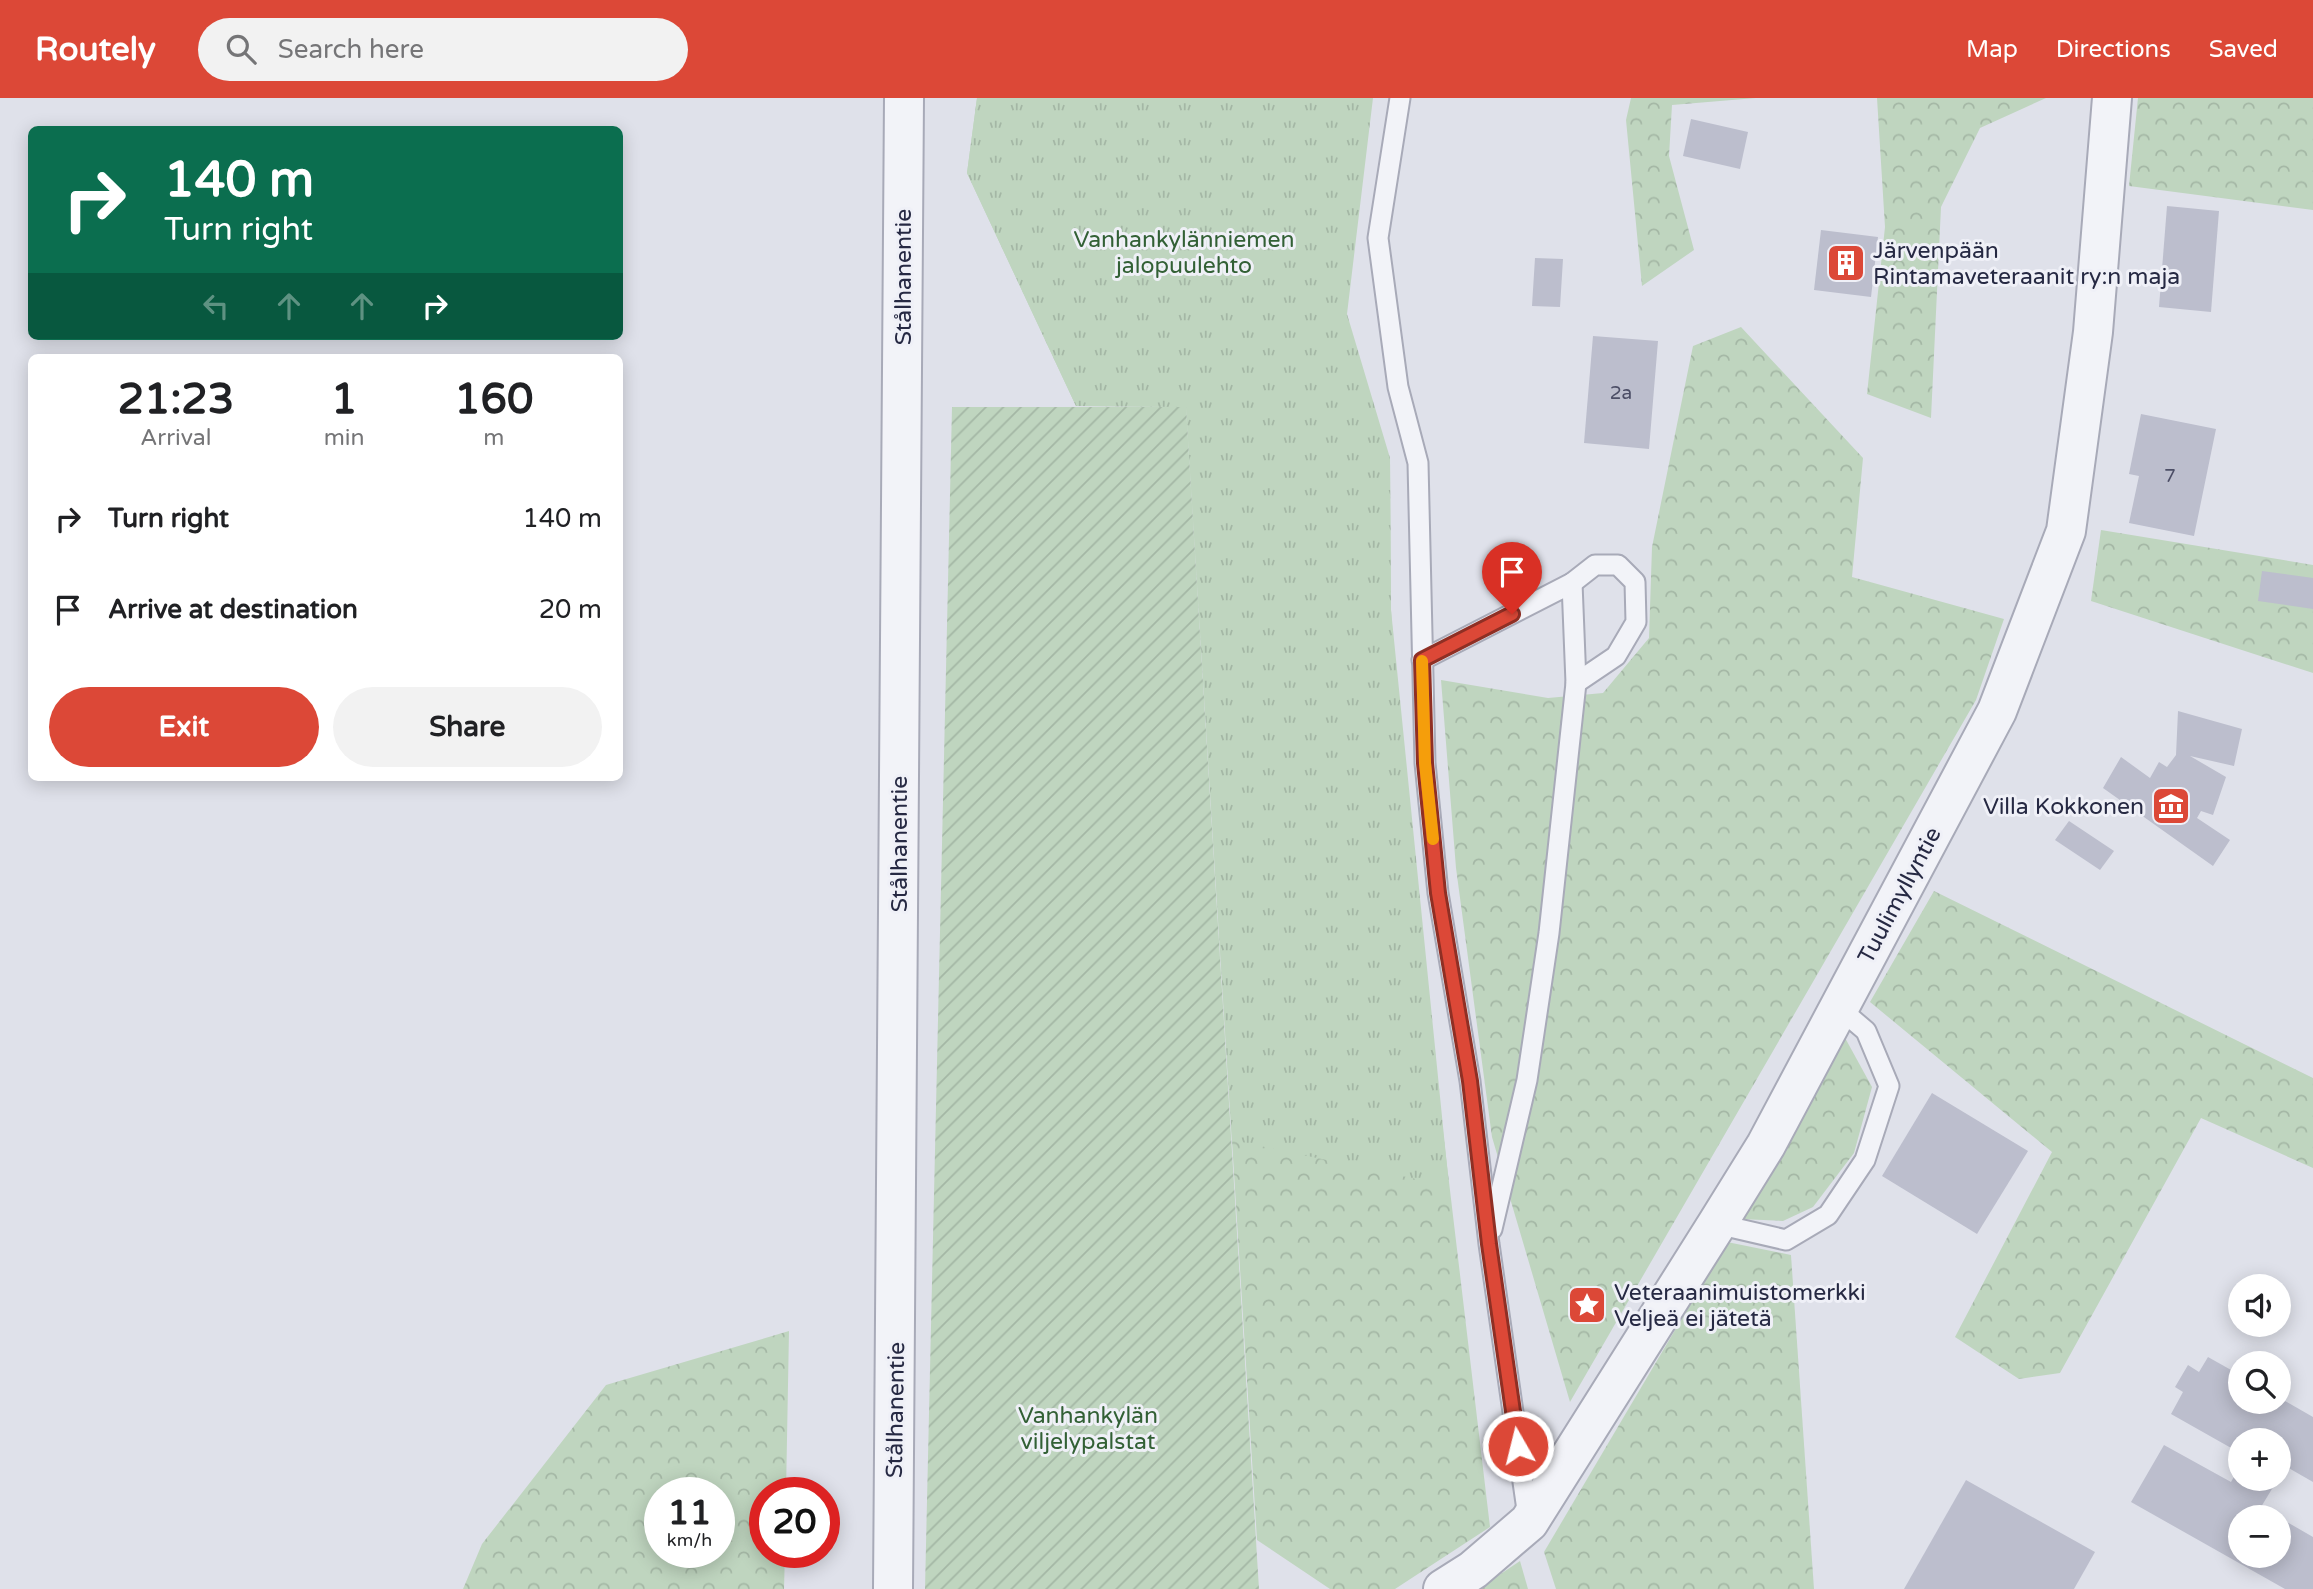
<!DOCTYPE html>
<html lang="en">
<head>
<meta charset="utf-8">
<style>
	:root { --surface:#fff; --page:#f2f2f2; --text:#202124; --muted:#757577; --accent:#dc4837 }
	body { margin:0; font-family:"Varela Round",sans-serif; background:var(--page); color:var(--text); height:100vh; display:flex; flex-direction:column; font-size:26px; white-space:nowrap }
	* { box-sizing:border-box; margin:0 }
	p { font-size:23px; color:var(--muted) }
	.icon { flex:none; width:38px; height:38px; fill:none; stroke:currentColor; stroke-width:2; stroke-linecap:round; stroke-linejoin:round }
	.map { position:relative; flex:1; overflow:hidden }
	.drawer { position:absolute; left:28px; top:256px; width:595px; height:427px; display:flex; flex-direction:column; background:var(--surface); border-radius:10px; box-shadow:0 4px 18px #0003 }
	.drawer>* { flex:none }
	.hud { position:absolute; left:28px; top:28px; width:595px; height:214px; border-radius:10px; box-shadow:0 4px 18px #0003; background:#0b6e4f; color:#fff; overflow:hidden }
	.tools { position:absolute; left:2228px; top:1176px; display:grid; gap:14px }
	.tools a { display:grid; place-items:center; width:63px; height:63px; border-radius:50%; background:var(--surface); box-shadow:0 4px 18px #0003; font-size:35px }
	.speed { position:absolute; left:644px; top:1379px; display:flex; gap:14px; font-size:35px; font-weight:700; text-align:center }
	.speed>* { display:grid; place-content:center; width:91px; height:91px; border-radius:50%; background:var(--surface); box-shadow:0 4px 18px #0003; line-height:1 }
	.speed small { font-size:18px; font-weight:400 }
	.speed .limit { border:10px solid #d22; background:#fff; color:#111 }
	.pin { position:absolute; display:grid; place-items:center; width:60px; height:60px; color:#fff; margin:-72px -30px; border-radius:50% 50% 50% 0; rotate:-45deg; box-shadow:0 0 7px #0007 }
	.pin .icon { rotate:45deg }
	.me { position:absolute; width:77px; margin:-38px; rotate:352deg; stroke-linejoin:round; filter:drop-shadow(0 0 5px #0008) }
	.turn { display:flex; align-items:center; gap:24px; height:147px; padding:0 21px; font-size:32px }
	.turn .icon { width:91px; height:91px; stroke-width:2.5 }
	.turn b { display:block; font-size:49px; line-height:60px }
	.lanes { display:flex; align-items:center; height:66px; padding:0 21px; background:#0003; justify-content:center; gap:35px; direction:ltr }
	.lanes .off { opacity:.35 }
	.eta { display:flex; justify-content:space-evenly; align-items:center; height:119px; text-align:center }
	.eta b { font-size:42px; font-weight:800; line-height:49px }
	.action { display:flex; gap:14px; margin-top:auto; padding:14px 21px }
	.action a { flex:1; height:80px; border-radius:42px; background:var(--accent); color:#fff; font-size:28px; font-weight:800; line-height:80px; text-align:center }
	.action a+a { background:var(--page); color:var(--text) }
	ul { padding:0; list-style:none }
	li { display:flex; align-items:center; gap:21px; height:91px; padding:0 21px }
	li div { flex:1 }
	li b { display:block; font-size:26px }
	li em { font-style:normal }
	header { display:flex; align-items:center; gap:42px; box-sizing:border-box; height:98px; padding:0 35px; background:var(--accent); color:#fff }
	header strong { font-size:33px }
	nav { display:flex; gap:38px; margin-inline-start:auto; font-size:24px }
	.search { width:490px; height:63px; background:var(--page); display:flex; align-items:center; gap:18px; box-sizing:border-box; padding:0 24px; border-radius:38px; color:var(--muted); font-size:26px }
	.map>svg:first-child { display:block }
	.forest { fill:url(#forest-crowns); fill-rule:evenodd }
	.park { fill:url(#park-tufts) }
	.garden { fill:url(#garden-furrows) }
	.building { fill:#bcbecd; fill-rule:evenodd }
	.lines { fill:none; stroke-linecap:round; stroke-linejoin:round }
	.lane-casing { stroke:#a8aab8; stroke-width:23 }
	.street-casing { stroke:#a8aab8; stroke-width:42 }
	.lane { stroke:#f2f3f8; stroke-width:19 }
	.street { stroke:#f2f3f8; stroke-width:38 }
	.route-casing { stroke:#8f2f24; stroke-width:18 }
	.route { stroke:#dc4837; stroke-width:12 }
	.slow { stroke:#f59e0b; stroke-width:12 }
	.labels { text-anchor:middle; stroke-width:6; stroke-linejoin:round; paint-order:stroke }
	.number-label { font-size:19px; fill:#4c4e66 }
	.park-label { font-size:23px; fill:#326035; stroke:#eff0f7 }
	.poi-label { font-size:23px; fill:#262943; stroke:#eff0f7; text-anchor:start }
	.street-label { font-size:23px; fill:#262943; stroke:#eff0f7 }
</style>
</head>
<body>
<header>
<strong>Routely</strong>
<div class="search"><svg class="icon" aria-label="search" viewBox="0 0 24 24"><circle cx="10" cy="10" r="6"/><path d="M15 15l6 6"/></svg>Search here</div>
<nav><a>Map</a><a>Directions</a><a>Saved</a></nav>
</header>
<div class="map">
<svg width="2313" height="1491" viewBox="0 0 2313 1491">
	<defs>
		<pattern id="forest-crowns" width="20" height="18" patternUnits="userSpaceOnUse" patternTransform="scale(1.75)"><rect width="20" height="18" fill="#bfd5bf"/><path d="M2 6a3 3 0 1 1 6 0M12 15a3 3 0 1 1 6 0" fill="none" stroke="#a4b7a5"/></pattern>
		<pattern id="park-tufts" width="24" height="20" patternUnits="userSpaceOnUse" patternTransform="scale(1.75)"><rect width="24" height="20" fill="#bfd5bf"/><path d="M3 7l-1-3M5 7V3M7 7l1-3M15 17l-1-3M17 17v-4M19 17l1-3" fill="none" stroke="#a4b7a5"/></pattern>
		<pattern id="garden-furrows" width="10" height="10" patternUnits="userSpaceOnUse" patternTransform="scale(1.75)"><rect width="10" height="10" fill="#bfd5bf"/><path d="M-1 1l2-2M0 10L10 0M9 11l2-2" fill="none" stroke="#a4b7a5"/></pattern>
	</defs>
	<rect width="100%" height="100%" fill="#dfe1ea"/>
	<g class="forest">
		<path d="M977 0 1273 136 1390 360 1391 512 1406 722 1490 1429 1395 1491H1330L1257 1442 1186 309 1076 308 967 75Z"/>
		<path d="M1631 0H1756L1672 7 1669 58 1694 152 1642 188 1626 22Z"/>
		<path d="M1877 0H2046L1980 30 1941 109 1931 320 1867 296 1885 129Z"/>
		<path d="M2138 0H2313V112L2129 88Z"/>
		<path d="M1741 229 1863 360 1852 479 2004 521 1976 602 1570 1304 1492 1039 1456 770 1441 582 1548 600 1603 595 1649 540 1652 449 1693 248Z"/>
		<path d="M2101 432 2313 467V575L2091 503Z"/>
		<path d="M1934 793 2313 980V1070L2201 1020 2060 1275 2019 1281 1955 1239 2052 1054 1870 904Z"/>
		<path d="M1844 938 1872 989 1854 1055 1813 1109 1783 1123 1740 1121Z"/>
		<path d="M1727 1144 1791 1157 1814 1491H1556L1544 1454Z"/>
		<path d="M789 1233 786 1395H765V1454H785L784 1491H463L482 1446 606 1287ZM660 1395H719V1454H660Z"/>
		<path d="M1520 1463 1528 1491H1478Z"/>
	</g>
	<path class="park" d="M977 0H1373L1347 216 1390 360 1391 512 1449 1088 1232 1042 1186 309 1076 308 967 75Z"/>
	<path class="garden" d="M952 309H1186L1259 1491H925Z"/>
	<g class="building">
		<path d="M1691 21 1748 34 1740 71 1683 58Z"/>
		<path d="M2167 108 2219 113 2211 214 2159 209Z"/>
		<path d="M1821 132 1878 139 1871 199 1814 192Z"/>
		<path d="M1535 160 1563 161 1560 209 1532 208Z"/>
		<path d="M1593 238 1658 243 1649 351 1584 345Z"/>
		<path d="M2141 316 2216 331 2194 438 2129 425 2139 378 2129 376Z"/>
		<path d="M2262 473 2313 480V511L2258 503Z"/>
		<path d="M2178 613 2242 631 2234 668 2190 658 2226 679 2213 717 2201 713 2197 720 2230 742 2213 768 2103 690 2121 659 2150 680 2159 664 2167 669 2176 657Z"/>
		<path d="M2069 723 2114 753 2100 772 2055 742Z"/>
		<path d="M1932 995 2028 1053 1977 1136 1882 1078Z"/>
		<path d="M2208 1259 2240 1277V1304H2278V1299L2313 1319V1384L2285 1368 2278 1379V1342H2240V1355L2171 1316 2183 1294 2175 1289 2188 1267 2199 1274Z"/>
		<path d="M2164 1347 2231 1384 2240 1368V1381H2278L2261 1409 2313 1439V1491H2285L2131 1404ZM2240 1419H2278V1458H2240Z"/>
		<path d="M1966 1382 2095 1454 2074 1491H1904Z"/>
	</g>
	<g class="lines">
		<defs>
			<g id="lane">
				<path d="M1400 0 1378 140 1398 289 1418 365 1425 665 1438 795 1470 983 1489 1146 1528 1419"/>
				<path d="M1572 485 1595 467H1618L1635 484 1636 524 1616 558 1576 585"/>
				<path d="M1422 562 1572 485 1576 585 1549 835 1527 982 1492 1131"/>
				<path d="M1717 1126 1786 1142 1828 1117 1865 1062 1889 988 1866 933 1839 910"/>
			</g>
			<g id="street">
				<path d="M893 1491 904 0"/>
				<path d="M1443 1491 1473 1472 1529 1424 1717 1126 1766 1047 1997 613 2066 433 2093 234 2112 0"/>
			</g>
		</defs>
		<use href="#lane" class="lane-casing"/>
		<use href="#street" class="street-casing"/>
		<use href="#lane" class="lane"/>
		<use href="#street" class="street"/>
	</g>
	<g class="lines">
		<defs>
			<path id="route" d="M1512 516 1422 562 1425 665 1438 795 1470 983 1489 1146 1518 1348"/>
		</defs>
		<use href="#route" class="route-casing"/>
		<use href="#route" class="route"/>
		<path class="slow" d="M1422 563 1425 665 1433 741"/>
	</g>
	<defs>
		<symbol id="building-square" viewBox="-11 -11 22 22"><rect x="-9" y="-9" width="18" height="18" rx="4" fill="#dc4837" stroke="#eff0f7"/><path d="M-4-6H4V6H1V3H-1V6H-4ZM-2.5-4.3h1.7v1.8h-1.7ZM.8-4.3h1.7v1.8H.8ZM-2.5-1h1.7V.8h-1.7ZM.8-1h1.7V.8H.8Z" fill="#fff"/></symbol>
		<symbol id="museum-square" viewBox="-11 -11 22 22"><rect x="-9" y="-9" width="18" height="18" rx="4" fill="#dc4837" stroke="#eff0f7"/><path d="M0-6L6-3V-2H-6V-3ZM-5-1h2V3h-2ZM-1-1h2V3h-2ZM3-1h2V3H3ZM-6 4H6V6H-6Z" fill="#fff"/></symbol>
		<symbol id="sight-square" viewBox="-11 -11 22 22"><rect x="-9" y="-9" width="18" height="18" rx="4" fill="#dc4837" stroke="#eff0f7"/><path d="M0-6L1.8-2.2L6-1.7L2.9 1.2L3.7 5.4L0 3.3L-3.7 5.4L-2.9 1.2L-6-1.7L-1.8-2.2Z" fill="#fff"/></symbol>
	</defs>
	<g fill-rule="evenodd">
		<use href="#building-square" x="1824" y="143" width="44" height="44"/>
		<use href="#museum-square" x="2149" y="686" width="44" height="44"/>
		<use href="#sight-square" x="1565" y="1185" width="44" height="44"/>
	</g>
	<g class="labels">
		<g class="number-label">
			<text x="1621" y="301">2a</text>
			<text x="2170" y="384">7</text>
		</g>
		<g class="park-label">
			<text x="1184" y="149">Vanhankylänniemen<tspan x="1184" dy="26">jalopuulehto</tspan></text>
			<text x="1088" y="1325">Vanhankylän<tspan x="1088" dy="26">viljelypalstat</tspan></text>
		</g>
		<g class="poi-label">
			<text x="1873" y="160">Järvenpään<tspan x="1873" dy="26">Rintamaveteraanit ry:n maja</tspan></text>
			<text x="2144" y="716" text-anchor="end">Villa Kokkonen</text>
			<text x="1614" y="1202">Veteraanimuistomerkki<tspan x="1614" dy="26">Veljeä ei jätetä</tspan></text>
		</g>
		<g class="street-label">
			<text transform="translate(903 179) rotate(-90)" y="8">Stålhanentie</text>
			<text transform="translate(899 746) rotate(-90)" y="8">Stålhanentie</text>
			<text transform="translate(1899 797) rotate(-62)" y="8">Tuulimyllyntie</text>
			<text transform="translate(895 1312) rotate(-89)" y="8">Stålhanentie</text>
		</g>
	</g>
</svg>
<div class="tools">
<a><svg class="icon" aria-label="sound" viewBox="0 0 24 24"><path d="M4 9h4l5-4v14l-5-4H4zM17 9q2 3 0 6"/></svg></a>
<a><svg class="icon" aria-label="search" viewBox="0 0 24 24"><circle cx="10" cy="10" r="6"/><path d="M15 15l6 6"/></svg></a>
<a>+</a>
<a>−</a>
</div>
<div class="speed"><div>11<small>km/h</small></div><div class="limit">20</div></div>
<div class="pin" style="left:1512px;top:516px;background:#d93025"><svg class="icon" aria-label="arrive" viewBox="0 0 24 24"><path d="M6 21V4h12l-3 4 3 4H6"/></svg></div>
<svg class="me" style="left:1518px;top:1348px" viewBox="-20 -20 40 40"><circle r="17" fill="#dc4837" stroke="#fff" stroke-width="3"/><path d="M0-11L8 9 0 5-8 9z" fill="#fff"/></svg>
<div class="hud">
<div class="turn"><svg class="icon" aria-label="right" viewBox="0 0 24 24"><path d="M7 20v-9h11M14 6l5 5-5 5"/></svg><div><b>140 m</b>Turn right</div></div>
<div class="lanes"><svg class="icon off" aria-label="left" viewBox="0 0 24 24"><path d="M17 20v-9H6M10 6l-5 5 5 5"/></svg><svg class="icon off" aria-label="ahead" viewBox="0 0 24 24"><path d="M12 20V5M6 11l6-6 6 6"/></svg><svg class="icon off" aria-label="ahead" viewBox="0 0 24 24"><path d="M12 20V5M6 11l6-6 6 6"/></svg><svg class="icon" aria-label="right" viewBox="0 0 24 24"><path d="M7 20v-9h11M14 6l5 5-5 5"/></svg></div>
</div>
<section class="drawer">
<div class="eta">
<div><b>21:23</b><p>Arrival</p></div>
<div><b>1</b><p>min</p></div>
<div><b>160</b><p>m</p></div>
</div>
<ul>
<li><svg class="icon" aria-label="right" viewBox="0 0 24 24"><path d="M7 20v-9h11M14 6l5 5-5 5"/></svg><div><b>Turn right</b></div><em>140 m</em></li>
<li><svg class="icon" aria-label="arrive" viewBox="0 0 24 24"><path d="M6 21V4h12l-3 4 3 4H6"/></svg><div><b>Arrive at destination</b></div><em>20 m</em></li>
</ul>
<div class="action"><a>Exit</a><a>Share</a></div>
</section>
</div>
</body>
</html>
